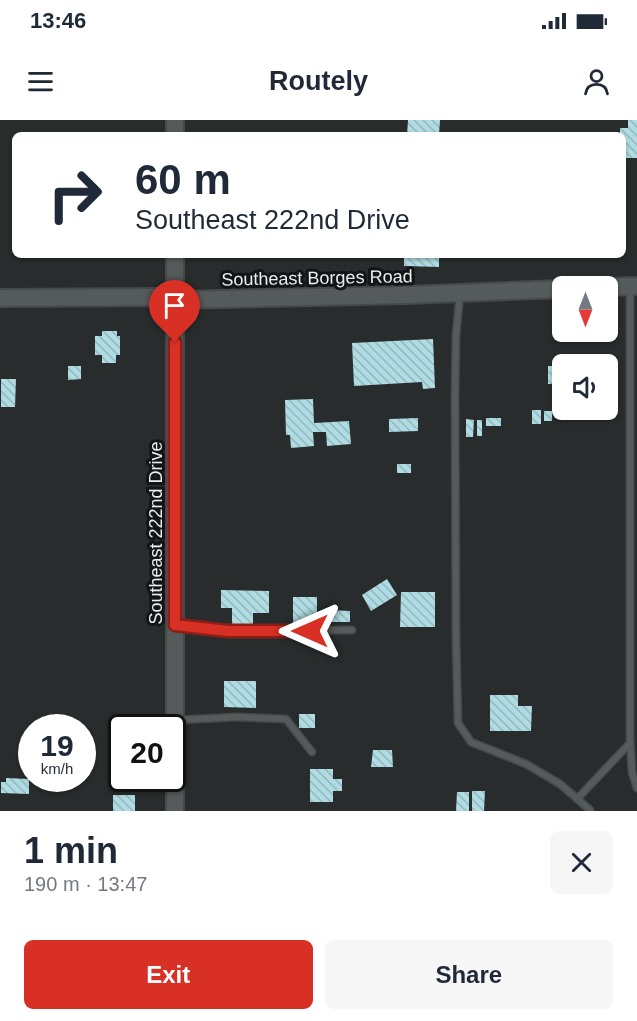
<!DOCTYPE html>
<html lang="en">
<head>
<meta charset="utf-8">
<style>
	:root { --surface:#fff; --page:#f6f6f7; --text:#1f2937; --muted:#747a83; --accent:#d93025 }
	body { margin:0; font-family:Arial,sans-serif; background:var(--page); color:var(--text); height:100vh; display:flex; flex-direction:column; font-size:22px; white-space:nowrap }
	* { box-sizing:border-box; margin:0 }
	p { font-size:20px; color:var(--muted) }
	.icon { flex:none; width:33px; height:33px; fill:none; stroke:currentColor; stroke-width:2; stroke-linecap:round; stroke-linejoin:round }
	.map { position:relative; height:691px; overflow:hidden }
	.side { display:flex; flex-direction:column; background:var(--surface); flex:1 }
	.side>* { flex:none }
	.hud { position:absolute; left:12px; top:12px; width:614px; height:126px; border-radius:9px; box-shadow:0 2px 4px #0004; background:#fff; color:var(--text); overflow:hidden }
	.needle { width:39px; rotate:180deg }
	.buttons { position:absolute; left:552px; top:156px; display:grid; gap:12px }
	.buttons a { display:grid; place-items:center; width:66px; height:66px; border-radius:9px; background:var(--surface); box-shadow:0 2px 4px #0004; font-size:30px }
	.speed { position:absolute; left:18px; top:594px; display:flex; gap:12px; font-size:30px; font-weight:700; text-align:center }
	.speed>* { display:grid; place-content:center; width:78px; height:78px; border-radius:50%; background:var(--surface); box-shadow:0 2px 4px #0004; line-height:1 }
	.speed small { font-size:15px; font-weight:400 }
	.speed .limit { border:3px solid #111; border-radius:9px; background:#fff; color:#111 }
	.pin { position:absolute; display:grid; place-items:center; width:51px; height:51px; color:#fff; margin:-62px -26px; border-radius:50% 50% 50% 0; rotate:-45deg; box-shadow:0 0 6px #0007 }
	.pin .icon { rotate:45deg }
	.me { position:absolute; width:66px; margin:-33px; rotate:270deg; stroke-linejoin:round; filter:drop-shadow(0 0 4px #0008) }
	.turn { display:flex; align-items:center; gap:21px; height:126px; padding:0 24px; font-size:27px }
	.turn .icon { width:78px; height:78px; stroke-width:2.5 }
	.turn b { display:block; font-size:42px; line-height:51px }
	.round { display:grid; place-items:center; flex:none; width:63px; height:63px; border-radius:9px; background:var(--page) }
	.head { display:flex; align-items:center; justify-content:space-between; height:102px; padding:0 24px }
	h1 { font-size:36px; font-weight:700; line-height:45px }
	.action { display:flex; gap:12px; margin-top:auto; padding:12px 24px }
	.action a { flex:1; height:69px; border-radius:9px; background:var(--accent); color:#fff; font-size:24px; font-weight:700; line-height:69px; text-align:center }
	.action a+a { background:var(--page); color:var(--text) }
	.status { display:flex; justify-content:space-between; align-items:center; height:42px; padding:0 30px; background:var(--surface); direction:ltr }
	.status svg { height:16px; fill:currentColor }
	header { display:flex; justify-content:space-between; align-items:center; height:78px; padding:0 24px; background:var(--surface); font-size:27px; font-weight:700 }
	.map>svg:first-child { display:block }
	.building { fill:url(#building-back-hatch) }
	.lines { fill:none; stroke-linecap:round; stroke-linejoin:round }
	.lane-casing { stroke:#454949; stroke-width:9 }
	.secondary-casing { stroke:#454949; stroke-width:20 }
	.lane { stroke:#555a5a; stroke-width:6 }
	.secondary { stroke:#555a5a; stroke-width:16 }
	.route-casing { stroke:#8d1f18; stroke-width:15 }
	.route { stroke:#d93025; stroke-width:10 }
	.labels { text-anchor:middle; stroke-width:6; stroke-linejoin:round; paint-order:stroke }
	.street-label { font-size:18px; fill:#eaeded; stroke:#121415 }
</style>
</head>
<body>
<div class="status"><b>13:46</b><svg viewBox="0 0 49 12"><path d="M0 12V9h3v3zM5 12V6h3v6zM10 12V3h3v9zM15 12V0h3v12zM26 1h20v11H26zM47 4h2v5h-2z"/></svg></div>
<header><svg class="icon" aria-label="menu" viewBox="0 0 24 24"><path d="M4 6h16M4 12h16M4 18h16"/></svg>Routely<svg class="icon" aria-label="person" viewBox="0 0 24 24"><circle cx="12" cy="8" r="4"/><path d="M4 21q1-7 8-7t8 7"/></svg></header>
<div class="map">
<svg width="637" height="691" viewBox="0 0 637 691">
	<defs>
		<pattern id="building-back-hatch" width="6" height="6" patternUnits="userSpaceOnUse" patternTransform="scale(1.5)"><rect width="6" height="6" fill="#afdce3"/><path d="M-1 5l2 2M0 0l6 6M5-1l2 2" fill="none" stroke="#95b7bc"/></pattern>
	</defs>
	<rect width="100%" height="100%" fill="#282c2d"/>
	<g class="building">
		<path d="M408 0H440L439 15H407Z"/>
		<path d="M628 0H637V38H622V15H620V8H628Z"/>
		<path d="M382 135H439V147L404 146V138L382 137Z"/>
		<path d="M102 211H117V216H120V235H116V243H102V235H95V216H102Z"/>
		<path d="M433 219 435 268 423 269 422 262 354 266 352 223Z"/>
		<path d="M574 234 600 235V244H564V238L574 239Z"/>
		<path d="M68 246H81V259L68 260Z"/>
		<rect x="548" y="246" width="14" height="18"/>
		<path d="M1 259H16L15 287H1Z"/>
		<path d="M313 279 314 303 349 301 351 324 327 326 326 312H313L314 326 291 328 290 315H286L285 280Z"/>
		<rect x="532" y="290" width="9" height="14"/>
		<rect x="544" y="291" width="8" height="10"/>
		<path d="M418 298V311L389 312V299Z"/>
		<rect x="486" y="298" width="15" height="8"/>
		<path d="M466 299 474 300 473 317H466Z"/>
		<rect x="477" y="300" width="5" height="16"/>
		<rect x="397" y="344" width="14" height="9"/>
		<path d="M387 459 397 475 371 491 362 475Z"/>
		<path d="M221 470 269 471V493H253V507H232V488H221Z"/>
		<path d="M401 472H435V507H400Z"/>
		<rect x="293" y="477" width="24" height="28"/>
		<path d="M329 490 350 491V502H329Z"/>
		<path d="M224 561H256V588L224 587Z"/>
		<path d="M490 575H518V586H532L531 611H490Z"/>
		<rect x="299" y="594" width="16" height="14"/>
		<path d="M373 630H392L393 647H371Z"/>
		<path d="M310 649H333V659H342V671H333V682H310Z"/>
		<path d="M6 658 29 659V674L1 673V662H6Z"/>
		<path d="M472 671H485L484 691H472Z"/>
		<path d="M457 672H469V691H456Z"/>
		<rect x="113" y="675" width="22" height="16"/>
	</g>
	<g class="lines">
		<defs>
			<g id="lane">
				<path d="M630 167V618L632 652 637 668"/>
				<path d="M460 174 456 215 455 275 456 517 458 603 471 622 526 644 560 664 590 690"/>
				<path d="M176 505 228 511 352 510"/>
				<path d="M176 600 237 597 286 599 312 632"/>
				<path d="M577 679 630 623"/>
			</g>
			<g id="secondary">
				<path d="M175 0V15"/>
				<path d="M175 135V691"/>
				<path d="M608 167 637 166"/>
				<path d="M0 178 160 177 175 180 406 175 562 169"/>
			</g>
		</defs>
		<use href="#lane" class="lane-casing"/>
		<use href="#secondary" class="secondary-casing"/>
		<use href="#lane" class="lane"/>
		<use href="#secondary" class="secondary"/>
	</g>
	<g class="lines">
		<defs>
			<path id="route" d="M175 222V505L228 511H310"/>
		</defs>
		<use href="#route" class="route-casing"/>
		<use href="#route" class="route"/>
	</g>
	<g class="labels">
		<g class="street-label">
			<text transform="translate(317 158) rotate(-1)" y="6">Southeast Borges Road</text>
			<text transform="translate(156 413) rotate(-90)" y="6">Southeast 222nd Drive</text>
		</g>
	</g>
</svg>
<div class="buttons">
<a><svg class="needle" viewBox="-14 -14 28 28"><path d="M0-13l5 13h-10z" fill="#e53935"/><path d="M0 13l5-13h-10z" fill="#747a83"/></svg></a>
<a><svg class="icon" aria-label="sound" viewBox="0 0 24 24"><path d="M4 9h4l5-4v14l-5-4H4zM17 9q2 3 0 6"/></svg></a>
</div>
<div class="speed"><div>19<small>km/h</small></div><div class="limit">20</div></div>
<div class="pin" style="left:175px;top:222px;background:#d93025"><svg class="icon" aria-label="arrive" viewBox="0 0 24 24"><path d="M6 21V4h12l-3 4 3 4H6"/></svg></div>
<svg class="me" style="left:310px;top:511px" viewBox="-20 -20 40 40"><path d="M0-17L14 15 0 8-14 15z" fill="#d93025" stroke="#fff" stroke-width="4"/></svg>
<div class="hud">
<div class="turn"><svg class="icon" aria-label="right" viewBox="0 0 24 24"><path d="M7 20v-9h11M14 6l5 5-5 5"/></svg><div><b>60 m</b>Southeast 222nd Drive</div></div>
</div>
</div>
<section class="side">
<div class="head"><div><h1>1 min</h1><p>190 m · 13:47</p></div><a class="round"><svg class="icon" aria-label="close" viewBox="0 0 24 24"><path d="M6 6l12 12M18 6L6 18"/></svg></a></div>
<div class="action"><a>Exit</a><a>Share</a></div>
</section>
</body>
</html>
